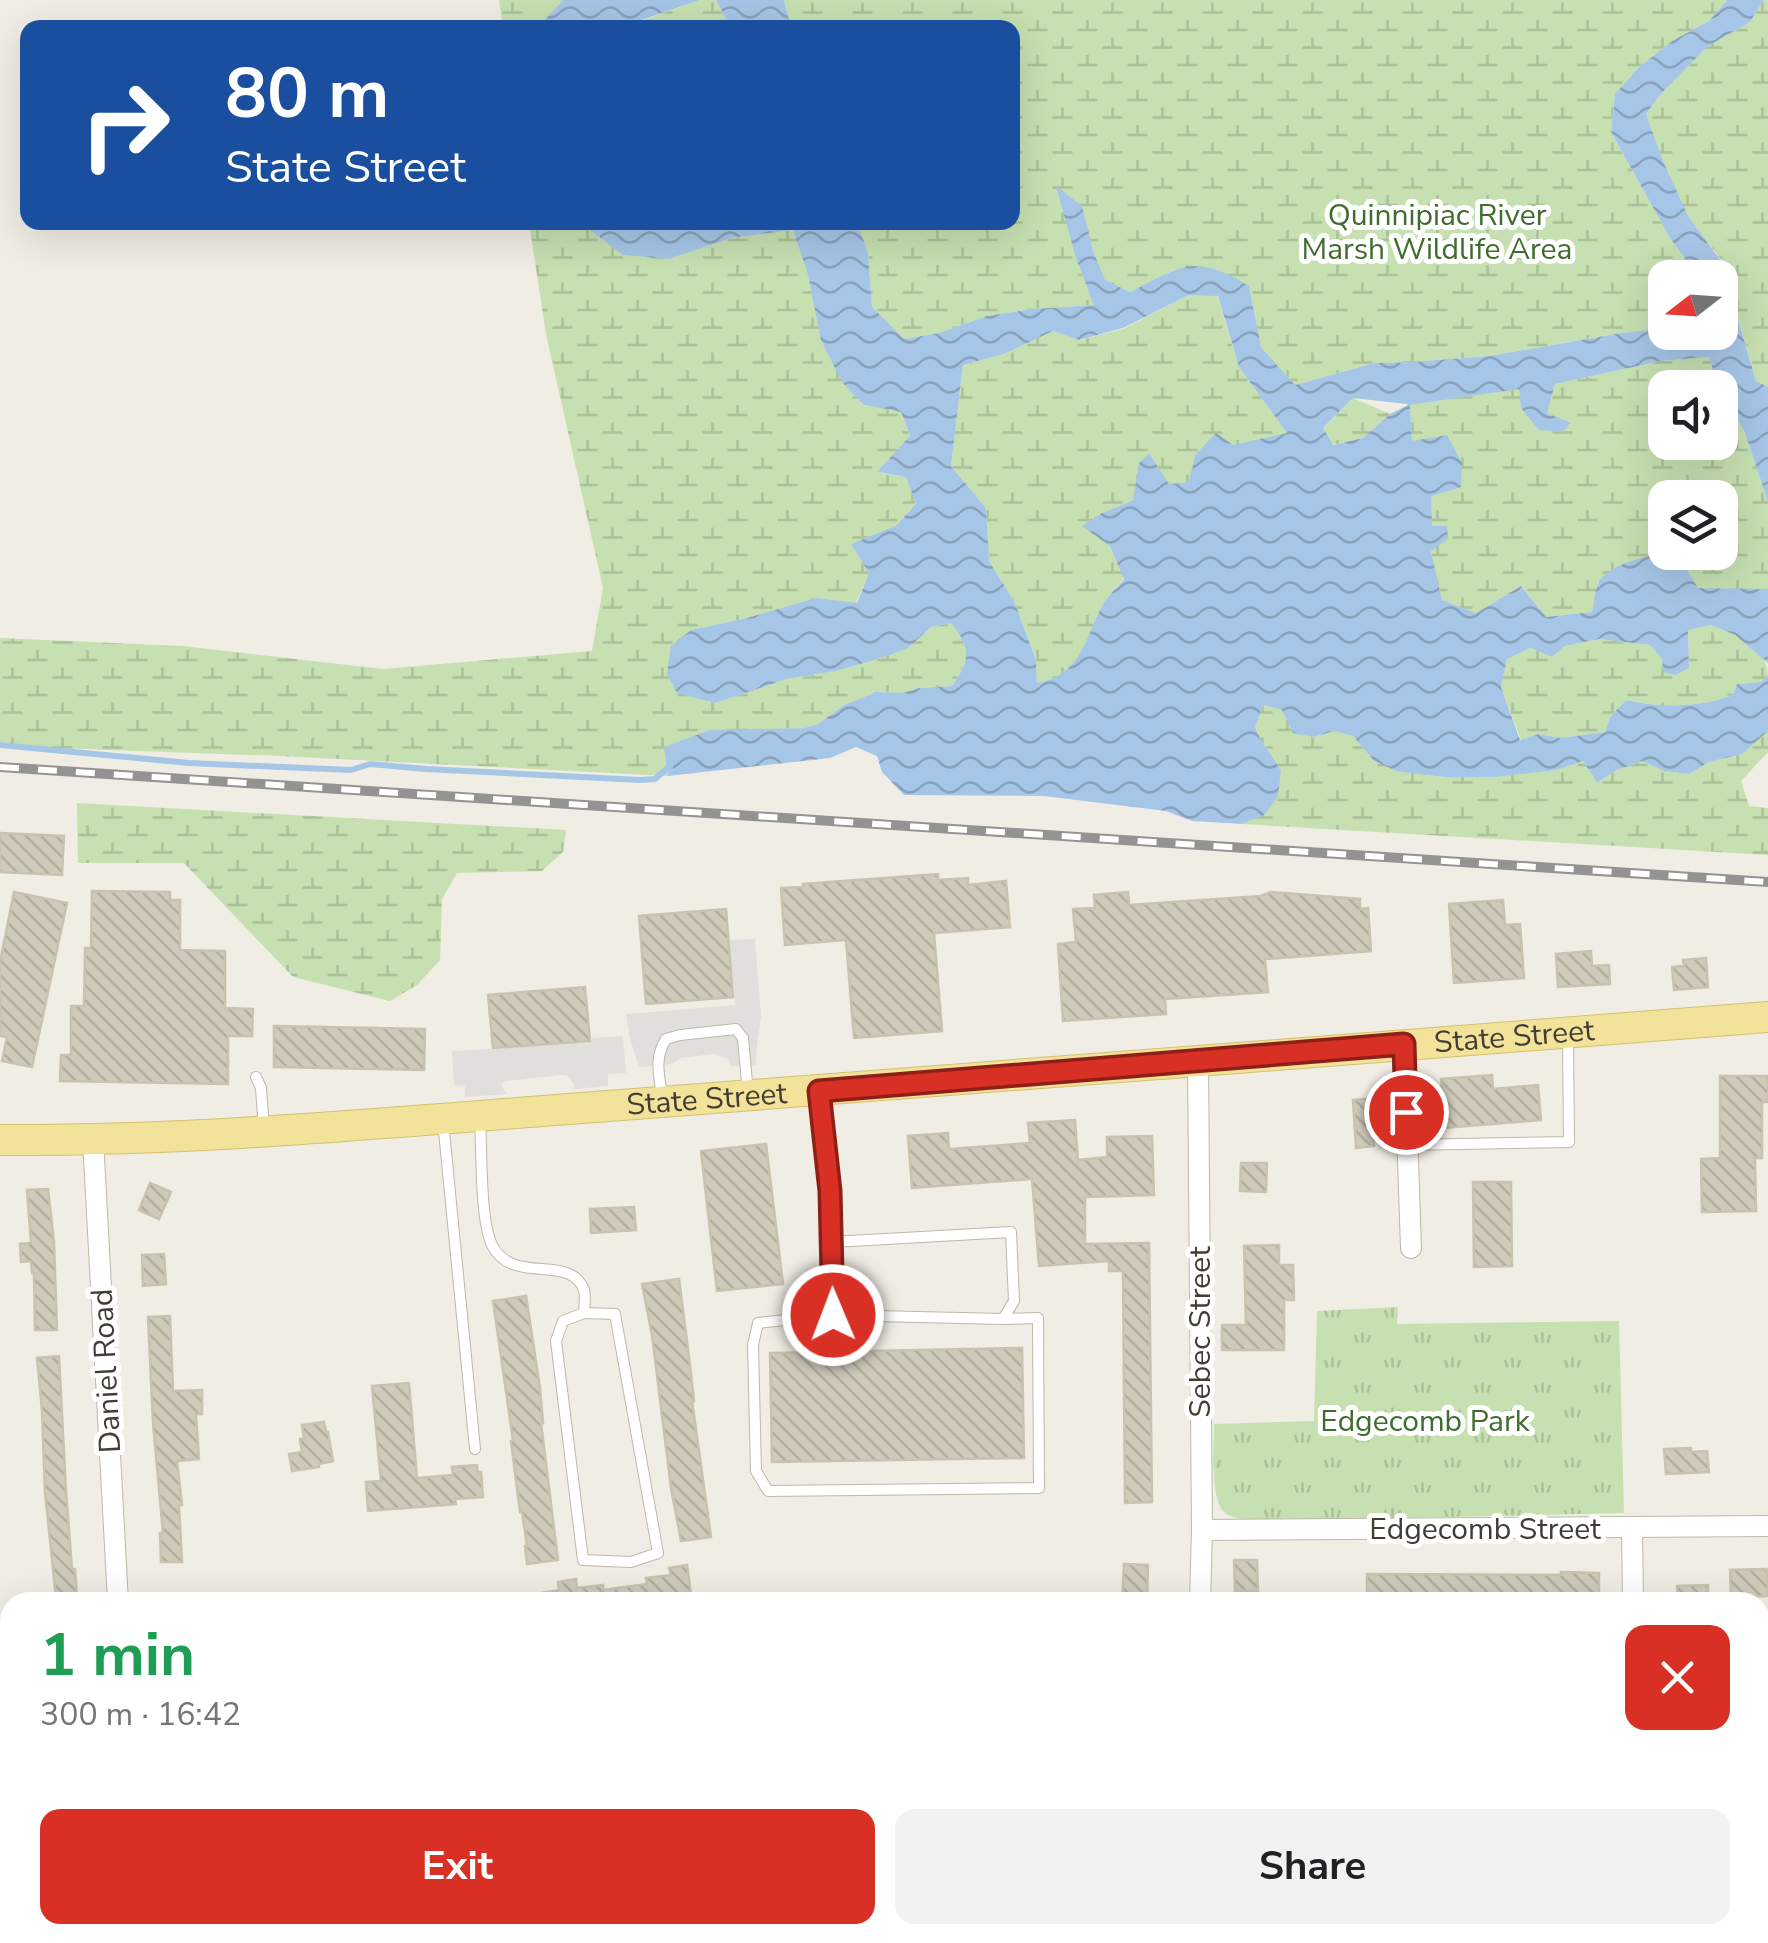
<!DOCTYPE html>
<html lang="en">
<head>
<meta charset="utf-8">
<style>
	:root { --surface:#fff; --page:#f2f2f2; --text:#202124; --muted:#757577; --accent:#d93025 }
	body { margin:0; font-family:"Nunito Sans",sans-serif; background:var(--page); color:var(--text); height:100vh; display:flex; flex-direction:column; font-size:38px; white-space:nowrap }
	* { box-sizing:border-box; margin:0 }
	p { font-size:32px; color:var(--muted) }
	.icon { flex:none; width:55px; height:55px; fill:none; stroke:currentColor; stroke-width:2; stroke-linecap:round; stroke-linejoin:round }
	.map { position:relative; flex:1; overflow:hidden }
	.panel { position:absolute; left:0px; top:1592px; width:1770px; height:352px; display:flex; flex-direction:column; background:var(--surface); border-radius:30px 30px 0 0; box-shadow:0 10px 40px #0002 }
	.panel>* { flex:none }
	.guide { position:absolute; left:20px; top:20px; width:1000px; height:210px; border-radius:20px; box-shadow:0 10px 40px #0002; background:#1a4fa0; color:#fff; overflow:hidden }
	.needle { width:65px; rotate:253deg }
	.tools { position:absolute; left:1648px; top:260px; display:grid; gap:20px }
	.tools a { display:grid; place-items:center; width:90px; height:90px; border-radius:20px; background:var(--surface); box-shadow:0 10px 40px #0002; font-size:50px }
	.pin { position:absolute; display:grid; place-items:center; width:85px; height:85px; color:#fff; margin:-42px; border:5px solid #fff; border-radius:50%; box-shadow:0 2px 10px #0007 }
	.me { position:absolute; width:110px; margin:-55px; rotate:359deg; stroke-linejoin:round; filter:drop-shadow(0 0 8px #0008) }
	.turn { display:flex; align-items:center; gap:35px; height:210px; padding:0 40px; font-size:45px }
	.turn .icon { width:130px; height:130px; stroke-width:2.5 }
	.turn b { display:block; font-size:70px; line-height:85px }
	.round { display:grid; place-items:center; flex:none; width:105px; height:105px; border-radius:20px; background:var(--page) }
	.summary { display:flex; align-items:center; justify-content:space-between; height:170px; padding:0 40px }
	h1 { font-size:60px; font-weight:700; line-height:75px; color:#1e9e55 }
	.cta { display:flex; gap:20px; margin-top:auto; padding:20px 40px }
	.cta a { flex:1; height:115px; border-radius:20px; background:var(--accent); color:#fff; font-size:40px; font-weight:700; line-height:115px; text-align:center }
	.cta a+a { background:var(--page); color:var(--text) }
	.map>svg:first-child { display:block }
	.grass { fill:url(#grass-tufts) }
	.wetland { fill:url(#wetland-marsh) }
	.parking { fill:#e1dfdc }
	.water { fill:url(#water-waves); fill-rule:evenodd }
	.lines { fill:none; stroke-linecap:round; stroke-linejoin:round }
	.stream { stroke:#a6c6e7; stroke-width:6 }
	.building { fill:url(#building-back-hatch); stroke:#cac2af; stroke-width:2.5 }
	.service-casing { stroke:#bdb8ab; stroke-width:12 }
	.minor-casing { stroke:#bdb8ab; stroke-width:22 }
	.primary-casing { stroke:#d5c06d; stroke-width:32 }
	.service { stroke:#fff; stroke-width:10 }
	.minor { stroke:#fff; stroke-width:20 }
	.primary { stroke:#f2e29a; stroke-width:30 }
	.rail-casing { stroke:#939393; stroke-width:10 }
	.rail { stroke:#fff; stroke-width:6; stroke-dasharray:19; stroke-linecap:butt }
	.route-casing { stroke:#8d1f18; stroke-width:25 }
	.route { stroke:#d93025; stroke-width:18 }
	.labels { text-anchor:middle; stroke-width:10; stroke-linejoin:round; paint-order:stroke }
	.park-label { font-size:30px; fill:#406c2f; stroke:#fff }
	.street-label { font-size:30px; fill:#413d35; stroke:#fff }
</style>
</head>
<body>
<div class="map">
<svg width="1768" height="1943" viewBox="0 0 1768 1943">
	<defs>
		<pattern id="grass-tufts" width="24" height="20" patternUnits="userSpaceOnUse" patternTransform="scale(2.5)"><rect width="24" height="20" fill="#c6e0b1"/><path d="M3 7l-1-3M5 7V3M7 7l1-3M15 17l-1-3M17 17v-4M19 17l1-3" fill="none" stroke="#abc199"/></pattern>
		<pattern id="wetland-marsh" width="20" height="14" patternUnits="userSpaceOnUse" patternTransform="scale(2.5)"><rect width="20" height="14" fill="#c6e0b1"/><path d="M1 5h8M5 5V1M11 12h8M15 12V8" fill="none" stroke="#abc199"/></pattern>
		<pattern id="water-waves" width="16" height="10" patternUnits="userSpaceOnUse" patternTransform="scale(2.5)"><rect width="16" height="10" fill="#a6c6e7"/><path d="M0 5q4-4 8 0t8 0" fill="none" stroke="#89a2bc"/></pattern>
		<pattern id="building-back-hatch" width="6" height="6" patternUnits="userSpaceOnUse" patternTransform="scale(2.5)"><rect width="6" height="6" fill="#d0cabb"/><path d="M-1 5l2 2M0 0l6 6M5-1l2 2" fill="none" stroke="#b4aea1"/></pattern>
	</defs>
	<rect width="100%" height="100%" fill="#f0ede4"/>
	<path class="grass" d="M1398 1307 1397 1324 1619 1321 1624 1513 1262 1521C1250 1520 1233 1520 1224 1512 1210 1500 1214 1443 1214 1424L1314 1421 1317 1311Z"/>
	<g class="wetland">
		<path d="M499 0H563L538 28 503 27Z"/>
		<path d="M700 0H716L730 27 621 28Z"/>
		<path d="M784 0H1727L1709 21 1672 41 1639 67 1615 94 1611 132 1670 238 1698 277 1665 278V328L1621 333 1489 356 1411 362 1374 363 1295 385 1261 347 1249 286 1173 270 1130 292 1104 280 1093 251 1076 258 1095 305 1033 309 987 316 939 333 904 339 872 308 868 252 857 223 1012 222V28L791 27Z"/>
		<path d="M1764 0H1768V387L1756 381 1722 261 1688 217 1663 161 1646 114 1660 95 1708 46 1750 22Z"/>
		<path d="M529 223H596L590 230 669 259 732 238 793 230 808 274 864 405 901 412 910 437 879 473 906 477 916 502 897 525 851 544 869 573 856 603 816 599 747 618 691 630 715 703 787 679 836 671 908 648 931 627 951 623C972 651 970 658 952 686L919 688 902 693 876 692 844 705 818 724 804 728 710 731 665 747 668 776 280 756 0 746V638L183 646 383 669 592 651 603 588 546 334Z"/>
		<path d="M1189 295H1217L1239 367 1287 433 1195 455 1190 482 1169 484 1102 513 1110 546 1124 578C1116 588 1106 598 1100 610 1083 645 1081 675 1037 683L1036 659 1014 601 989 561 986 508 951 466 963 365 1004 354 1053 331 1080 340 1123 329Z"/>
		<path d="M1709 357 1720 388H1665V442H1720V388L1745 433 1768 502V589H1698L1677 553 1720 552V498H1665L1666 553 1643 559 1598 582 1592 612 1546 617 1521 586 1476 613 1441 600 1431 551V496L1412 441 1410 405 1520 388 1563 432 1571 423 1546 413 1555 384 1661 361Z"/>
		<path d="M1353 398 1390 414 1363 438 1332 445 1323 429Z"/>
		<path d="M1711 625C1733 634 1768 648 1768 675L1761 682 1737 684 1733 695C1699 708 1661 708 1626 700L1610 717 1605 732 1561 738 1538 734 1521 740 1501 687 1507 659 1530 648 1552 657 1565 646 1599 639 1650 645 1662 659 1689 668 1688 629Z"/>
		<path d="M1263 705 1282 710 1314 737 1334 731 1353 736 1373 760 1445 777 1556 770 1583 761 1597 783 1615 771 1642 761 1665 771 1689 774 1709 762 1742 754 1768 731V752L1741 781 1749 806 1768 808V855L1242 824 1264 815 1281 770 1261 740 1255 727Z"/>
		<path d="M77 803 566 830 563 852 542 871 457 873 442 899 440 960 417 985 390 1001 293 977 184 863H78Z"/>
	</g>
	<g class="parking">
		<path d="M755 939 761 1016 756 1054V1066H731L728 1059 714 1054 680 1058 671 1064 639 1067 630 1039 626 1014 735 1005 730 940Z"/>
		<path d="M623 1036 626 1073 608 1074V1086L574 1089V1084L568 1076 562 1075 505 1081 501 1085 507 1094 465 1097V1086L454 1085 452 1051 591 1043 592 1038Z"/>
	</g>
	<g class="water">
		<path d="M563 0H700L621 27H538Z"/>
		<path d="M716 0H784L791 27H730Z"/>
		<path d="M1727 0H1764L1750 22 1708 46 1660 95 1646 114 1663 161 1688 216 1721 261 1756 381 1768 387V502L1745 433 1717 383 1709 357 1661 361 1555 384 1547 413 1571 423 1563 432 1539 430 1521 408 1519 389 1410 405 1412 441 1447 435 1462 463 1461 487 1431 496 1432 526H1447L1448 539 1431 551 1442 600 1476 613 1521 586 1546 617 1592 612C1594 603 1595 588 1600 580 1612 563 1656 552 1677 553L1698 588 1768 589V663L1735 635 1711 625 1688 630 1689 668 1675 675 1663 672 1662 659 1650 645 1599 639 1565 646 1552 657 1530 648 1507 659 1501 687 1520 740 1538 734 1561 738 1605 732 1610 717 1626 700C1661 708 1699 708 1733 695L1737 684 1761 682 1768 675V731L1742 754 1709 762 1689 774 1664 771 1642 761 1615 771 1597 783 1583 761 1556 770 1495 777H1445L1396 771 1373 760 1353 736 1334 731 1314 737 1293 733 1282 710 1263 705 1255 727 1261 740 1281 770 1278 796 1264 815 1242 824 1192 821 1166 811 1044 796 904 795 882 772 877 756 856 747 830 758 668 776 664 747 710 730 804 728 818 724 844 705 876 692 902 693 919 688 952 686C970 659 972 650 951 623L931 627 908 648 884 657 836 671 787 679 715 703 677 693 667 674 671 646 691 630 747 618 816 598 857 603 869 573 851 544 897 525 916 503 906 477 877 472 910 436 901 412 864 405 842 382 821 340 808 275 793 230 732 238 669 259 623 255 590 230 596 223H857L868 252 872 307 904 339 939 333 987 316 1033 309 1094 305 1076 258 1056 186 1082 206 1093 251 1105 280 1130 292C1183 265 1194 253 1249 286L1261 347 1295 385 1374 363 1411 362 1489 356 1621 333 1665 328V332H1720V278L1698 277 1670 238 1611 132 1615 94 1639 67 1672 41 1709 21ZM1189 295 1218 296 1239 367 1287 433 1233 445 1216 433 1195 455 1189 482 1169 484 1149 453 1139 463 1133 500 1102 513 1082 526 1110 546 1124 579C1116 589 1105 598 1100 610 1083 644 1080 675 1037 683L1036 660 1014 601 989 561 986 508 951 466 963 365 1004 354 1053 331 1079 340 1123 328ZM1353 398 1407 404 1408 405 1390 414 1363 438 1333 445 1323 428Z"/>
	</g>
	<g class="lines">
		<path class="stream" d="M0 745 189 763 351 770 370 764 426 769 640 780 655 779 671 765"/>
	</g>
	<g class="building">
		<path d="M0 833 64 836 62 875 0 872Z"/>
		<path d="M938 874V880L968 878V885L1006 881 1010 927 934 933 942 1031 854 1038 846 940 785 945 781 888 803 887V884Z"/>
		<path d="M92 891 170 892V900H180V950L225 951V1008L253 1009 252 1036H228V1084L60 1081 61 1055H71V1006H84L85 948H91Z"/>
		<path d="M14 892 67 903 32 1067 2 1061 7 1037 0 1036V962Z"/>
		<path d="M1128 892 1129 905 1261 896 1271 892 1360 899V909L1368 908 1371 951 1265 959 1268 992 1165 999 1166 1014 1063 1021 1058 944 1076 942 1073 909 1095 908 1094 895Z"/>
		<path d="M1503 900 1505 925 1520 924 1524 978 1454 983 1449 904Z"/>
		<path d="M726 909 733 997 646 1004 639 916Z"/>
		<path d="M1591 951 1592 966 1609 965 1610 984 1558 987 1556 954Z"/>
		<path d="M1706 958 1708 987 1674 990 1672 967 1684 966 1683 960Z"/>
		<path d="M585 987 590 1041 493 1048 488 995Z"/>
		<path d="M274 1026 425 1029 424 1070 274 1067Z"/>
		<path d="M1492 1075 1493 1089 1538 1085 1541 1120 1445 1128 1441 1079Z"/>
		<path d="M1720 1076H1768V1102H1762V1158H1755L1756 1211 1702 1212 1701 1159 1720 1158Z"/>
		<path d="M1376 1098 1378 1126 1372 1127 1374 1146 1356 1148 1353 1100Z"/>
		<path d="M1075 1120 1078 1160 1107 1157V1137L1152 1136 1154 1195 1085 1197V1244L1149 1243 1152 1502 1125 1503 1123 1271H1109V1261L1039 1266 1032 1179 912 1188 908 1136 948 1133 949 1149 1030 1143 1028 1123Z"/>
		<path d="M766 1144 783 1284 717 1291 701 1151Z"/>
		<path d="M1241 1163H1267L1266 1192 1240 1191Z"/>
		<path d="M1473 1182H1511L1512 1266 1474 1267Z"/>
		<path d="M150 1183 171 1192 159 1219 139 1210Z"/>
		<path d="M48 1189 54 1242 57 1330H35L34 1273H32L31 1261 21 1262 20 1244 31 1243 27 1190Z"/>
		<path d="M634 1207 636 1230 591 1233 590 1209Z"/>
		<path d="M1279 1245V1265H1293L1294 1300H1284V1350H1222V1325H1246L1244 1246Z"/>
		<path d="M164 1254 166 1284 143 1286 142 1255Z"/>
		<path d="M679 1279 690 1365 694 1401H692L711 1537 681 1541 671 1488 652 1335 642 1284Z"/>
		<path d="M526 1296 540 1388 543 1423H541L558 1560 527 1564 525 1546H527L522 1511 520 1512 511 1441 513 1440 493 1301Z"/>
		<path d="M170 1316 173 1391 202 1390V1414H196L199 1459 177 1461 182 1505H179L182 1562H161L160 1533H163L153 1423 148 1317Z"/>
		<path d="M1022 1348 1024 1458 772 1462 770 1353Z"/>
		<path d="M59 1356 66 1491 72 1569H75L77 1597 56 1598 45 1492 42 1411 37 1358Z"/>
		<path d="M409 1383 417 1478 453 1475 452 1467 477 1465 478 1473 481 1472 483 1497 455 1499 456 1504 368 1511 366 1482 381 1481 372 1386Z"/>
		<path d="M324 1422 326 1432H328L333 1461 319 1464V1467L292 1471 289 1454 302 1452 300 1439H304L302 1425Z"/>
		<path d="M1691 1448V1452L1707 1451 1709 1472 1666 1474 1664 1449Z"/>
		<path d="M1234 1560H1257L1258 1591H1235Z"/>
		<path d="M1124 1564 1148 1565 1147 1602H1122Z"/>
		<path d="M687 1565 691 1595 674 1597V1602H542L541 1593 559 1590 558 1582 576 1579 577 1588 603 1585V1590L647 1584 646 1578 671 1575 669 1568Z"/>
		<path d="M1767 1569 1768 1596 1731 1597 1730 1570Z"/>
		<path d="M1561 1572 1599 1573V1598L1495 1597 1402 1600V1602L1367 1600V1574L1561 1575Z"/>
		<path d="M1708 1585V1602H1678L1677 1586Z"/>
	</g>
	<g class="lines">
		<defs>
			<g id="service">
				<path d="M256 1077 261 1088 264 1130"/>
				<path d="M819 1092 831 1191 833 1315 758 1323 753 1345 756 1471 768 1491 1039 1488 1038 1318 1003 1319"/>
				<path d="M662 1096C659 1075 654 1058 666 1039L680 1035 736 1029 743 1038 748 1094"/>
				<path d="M443 1121 475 1449"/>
				<path d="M480 1122C482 1152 480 1220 492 1245 512 1286 571 1253 584 1290 586 1296 584 1306 584 1313L615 1314 658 1553 631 1562 583 1560 556 1341 563 1321 584 1313"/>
				<path d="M1407 1145 1569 1142 1568 1038"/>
				<path d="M832 1242 1011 1232 1014 1301 1003 1319 833 1315"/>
			</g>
			<g id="minor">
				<path d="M1404 1044 1411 1248"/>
				<path d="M1198 1061 1202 1530 1200 1602"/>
				<path d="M93 1139 118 1602"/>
				<path d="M1632 1528 1633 1602"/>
				<path d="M1202 1530 1768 1526"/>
				<path d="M1760 1754H1768"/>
				<path d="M1206 1935V1943"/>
				<path d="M380 1943V1935"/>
				<path d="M612 1943V1935"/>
				<path d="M977 1943 979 1935"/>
				<path d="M1704 1943 1708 1935"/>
			</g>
			<g id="primary">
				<path id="s1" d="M0 1140C208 1141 415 1120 622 1105 1004 1078 1386 1045 1768 1017"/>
			</g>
		</defs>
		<use href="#service" class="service-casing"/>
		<use href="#minor" class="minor-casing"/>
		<use href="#primary" class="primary-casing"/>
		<use href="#service" class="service"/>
		<use href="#minor" class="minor"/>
		<use href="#primary" class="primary"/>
		<defs>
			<path id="rail" d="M0 767 1768 882"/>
		</defs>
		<use href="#rail" class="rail-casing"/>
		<use href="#rail" class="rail"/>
	</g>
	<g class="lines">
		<defs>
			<path id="route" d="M833 1315 830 1191 819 1091 1404 1044 1406 1112"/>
		</defs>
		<use href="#route" class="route-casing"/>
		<use href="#route" class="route"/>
	</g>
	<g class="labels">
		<g class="park-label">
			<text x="1437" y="225">Quinnipiac River<tspan x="1437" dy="34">Marsh Wildlife Area</tspan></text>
			<text x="1425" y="1431">Edgecomb Park</text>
		</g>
		<g class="street-label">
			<text dy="10" stroke="none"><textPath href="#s1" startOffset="1518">State Street</textPath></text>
			<text dy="10" stroke="none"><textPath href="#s1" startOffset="708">State Street</textPath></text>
			<text transform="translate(1200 1332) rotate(-90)" y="10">Sebec Street</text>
			<text transform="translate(106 1371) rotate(-93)" y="10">Daniel Road</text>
			<text x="1485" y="1539">Edgecomb Street</text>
		</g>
	</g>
</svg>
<div class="tools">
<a><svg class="needle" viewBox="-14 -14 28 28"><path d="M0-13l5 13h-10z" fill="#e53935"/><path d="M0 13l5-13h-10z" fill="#757577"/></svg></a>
<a><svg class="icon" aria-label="sound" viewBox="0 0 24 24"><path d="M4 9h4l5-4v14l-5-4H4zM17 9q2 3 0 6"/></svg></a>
<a><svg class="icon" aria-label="layers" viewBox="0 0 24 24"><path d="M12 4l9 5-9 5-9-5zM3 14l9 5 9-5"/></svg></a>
</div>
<div class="pin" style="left:1406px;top:1112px;background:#d93025"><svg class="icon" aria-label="arrive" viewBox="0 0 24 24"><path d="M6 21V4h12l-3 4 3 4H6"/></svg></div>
<svg class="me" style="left:833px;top:1315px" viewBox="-20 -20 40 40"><circle r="17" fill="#d93025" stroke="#fff" stroke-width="3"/><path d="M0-11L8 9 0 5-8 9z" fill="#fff"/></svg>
<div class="guide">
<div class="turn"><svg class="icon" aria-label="right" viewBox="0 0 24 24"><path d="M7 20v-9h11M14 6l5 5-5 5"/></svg><div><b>80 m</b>State Street</div></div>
</div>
<section class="panel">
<div class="summary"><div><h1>1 min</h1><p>300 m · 16:42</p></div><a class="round" style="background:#d93025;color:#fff"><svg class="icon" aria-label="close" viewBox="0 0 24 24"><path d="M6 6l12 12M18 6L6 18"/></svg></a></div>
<div class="cta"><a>Exit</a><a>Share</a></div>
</section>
</div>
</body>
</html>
